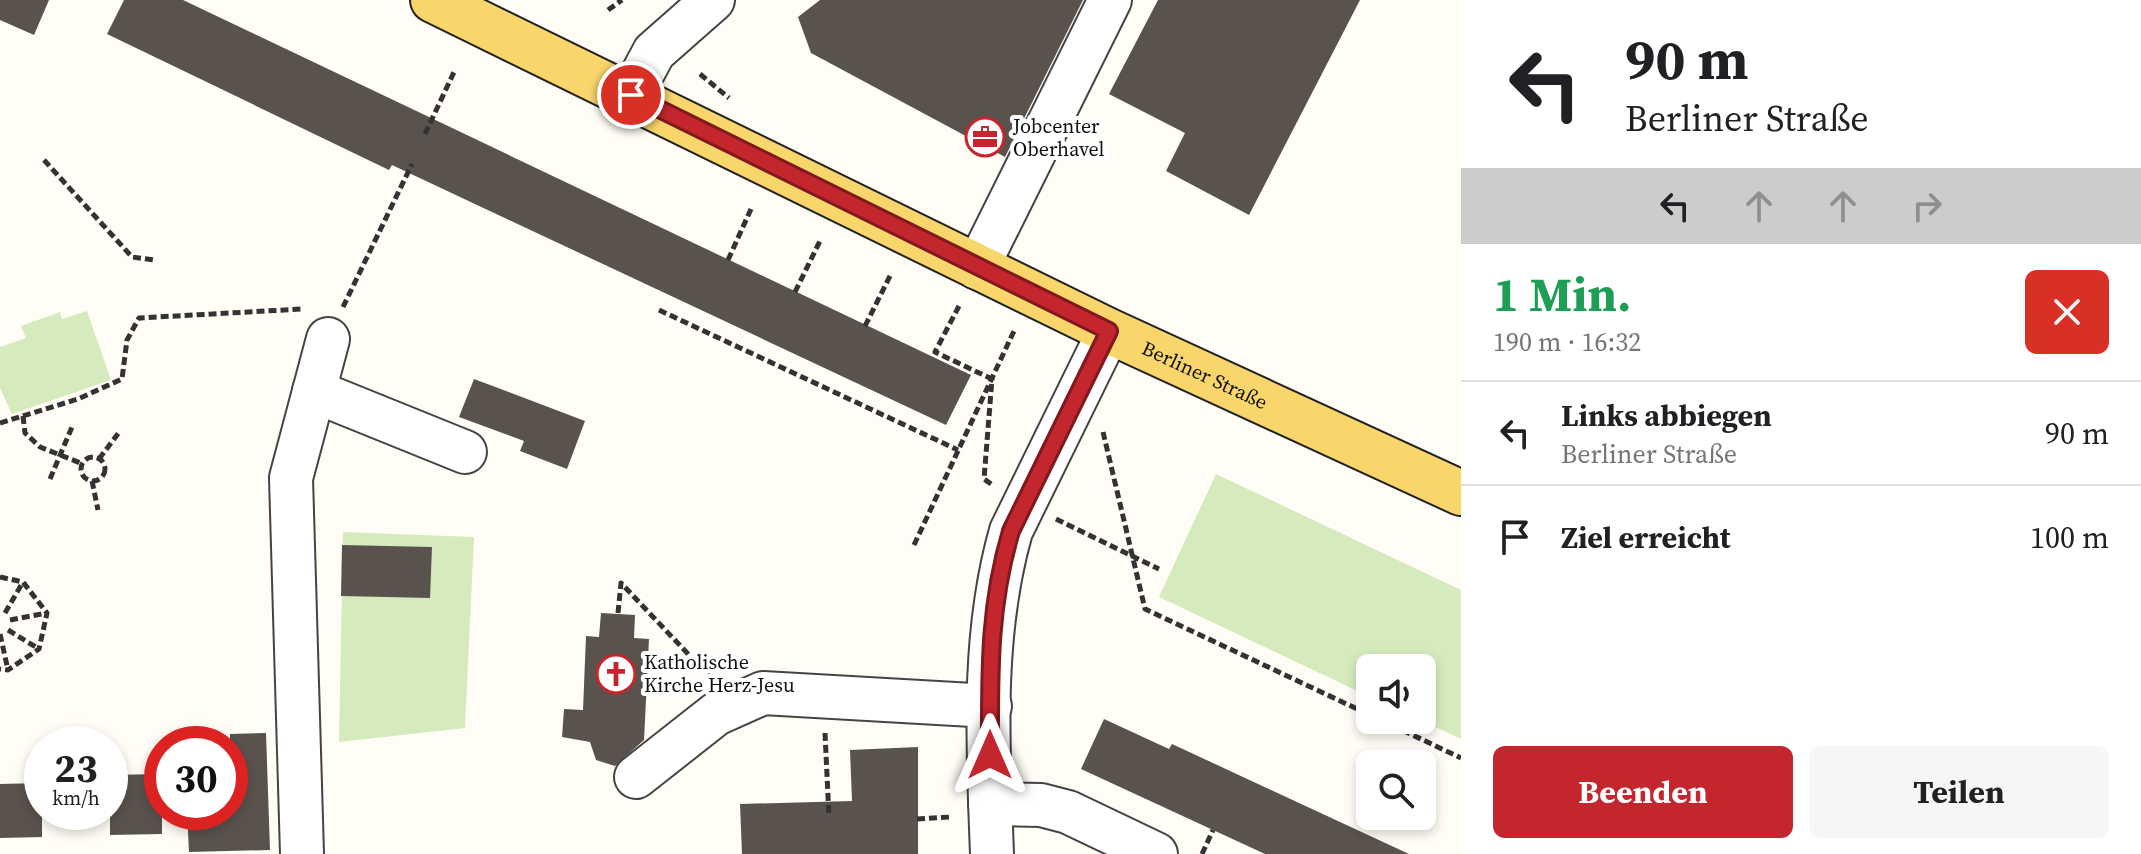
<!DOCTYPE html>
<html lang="de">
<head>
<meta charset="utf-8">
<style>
	:root { --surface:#fff; --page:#f6f6f6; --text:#202124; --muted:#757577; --line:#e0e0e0; --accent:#c4262e }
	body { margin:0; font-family:"Source Serif 4",serif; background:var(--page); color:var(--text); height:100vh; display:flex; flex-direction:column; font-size:30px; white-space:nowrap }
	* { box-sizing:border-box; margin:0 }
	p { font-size:26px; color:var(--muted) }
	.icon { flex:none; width:44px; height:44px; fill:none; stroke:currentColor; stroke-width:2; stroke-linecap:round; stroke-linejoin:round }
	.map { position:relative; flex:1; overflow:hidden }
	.drawer { display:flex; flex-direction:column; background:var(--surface); width:680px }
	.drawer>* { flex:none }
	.hud { background:#fff; color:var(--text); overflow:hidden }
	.buttons { position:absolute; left:1356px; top:654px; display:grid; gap:16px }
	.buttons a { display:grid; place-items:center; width:80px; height:80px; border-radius:12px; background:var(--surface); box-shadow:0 4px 12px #0003; font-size:40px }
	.speed { position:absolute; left:24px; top:726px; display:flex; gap:16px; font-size:40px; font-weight:700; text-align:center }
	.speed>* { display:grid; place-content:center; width:104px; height:104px; border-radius:50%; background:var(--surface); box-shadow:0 4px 12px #0003; line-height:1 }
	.speed small { font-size:20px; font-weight:400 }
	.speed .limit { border:12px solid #d22; background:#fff; color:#111 }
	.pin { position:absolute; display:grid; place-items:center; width:68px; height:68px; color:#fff; margin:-34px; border:4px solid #fff; border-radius:50%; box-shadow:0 2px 8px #0007 }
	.me { position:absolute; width:88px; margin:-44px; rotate:0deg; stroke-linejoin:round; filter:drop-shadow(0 0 6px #0008) }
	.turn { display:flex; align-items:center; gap:28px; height:168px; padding:0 32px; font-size:36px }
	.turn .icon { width:104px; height:104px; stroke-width:2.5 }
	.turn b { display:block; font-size:56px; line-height:68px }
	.lanes { display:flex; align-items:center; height:76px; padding:0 32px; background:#0003; justify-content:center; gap:40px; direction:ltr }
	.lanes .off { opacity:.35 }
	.round { display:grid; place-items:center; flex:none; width:84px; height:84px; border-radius:12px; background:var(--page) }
	.overview { display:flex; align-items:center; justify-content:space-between; height:136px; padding:0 32px }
	h1 { font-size:48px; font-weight:700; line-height:60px; color:#1e9e55 }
	.cta { display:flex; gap:16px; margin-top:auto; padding:16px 32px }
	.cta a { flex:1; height:92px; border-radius:12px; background:var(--accent); color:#fff; font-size:32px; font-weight:700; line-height:92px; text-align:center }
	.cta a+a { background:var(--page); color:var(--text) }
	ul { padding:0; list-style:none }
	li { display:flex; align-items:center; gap:24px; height:104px; padding:0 32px; border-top:2px solid var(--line) }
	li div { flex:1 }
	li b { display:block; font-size:30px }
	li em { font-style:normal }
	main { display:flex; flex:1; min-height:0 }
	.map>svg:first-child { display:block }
	.green { fill:#d5ebbd }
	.building { fill:#5a524d }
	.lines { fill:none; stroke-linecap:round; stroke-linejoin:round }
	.minor-casing { stroke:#444; stroke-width:46 }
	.major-casing { stroke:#222; stroke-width:48 }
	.path { stroke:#333; stroke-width:5; stroke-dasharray:8 4; stroke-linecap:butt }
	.minor { stroke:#fff; stroke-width:42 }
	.major { stroke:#f9d66b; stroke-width:44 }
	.route-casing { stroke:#7f191e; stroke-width:20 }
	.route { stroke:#c4262e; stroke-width:14 }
	.labels { text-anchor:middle; stroke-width:8; stroke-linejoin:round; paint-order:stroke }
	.poi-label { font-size:20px; fill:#111; stroke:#fff; text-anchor:start }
	.street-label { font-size:20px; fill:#111; stroke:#fff }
</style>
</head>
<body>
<main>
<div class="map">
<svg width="1461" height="854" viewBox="0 0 1461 854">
	<rect width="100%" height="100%" fill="#fffdf5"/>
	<g class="green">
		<path d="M87 311 111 380 12 414 0 388V347L26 338 21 326 60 312 62 319Z"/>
		<path d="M1216 474 1461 590V739L1420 720 1422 668H1370V697L1159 597Z"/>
		<path d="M343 532 474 537 465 728 339 742Z"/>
	</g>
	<g class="building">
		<path d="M0 0H49L34 35 0 20Z"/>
		<path d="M124 0H183L971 375 946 425 392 165 389 170 107 34Z"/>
		<path d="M820 0H1083L1005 157 811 53 798 17Z"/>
		<path d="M1158 0H1360L1249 215 1166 171 1185 133 1109 94Z"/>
		<path d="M474 379 585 421 567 469 520 451 524 441 459 417Z"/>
		<path d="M342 545 432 547 430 598 341 596Z"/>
		<path d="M601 613 635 615 634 638 649 639 644 740 615 766 596 760 590 742 562 737 564 709 583 710 586 636 599 637Z"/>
		<path d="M1104 719 1169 749 1172 744 1409 854H1265L1081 769Z"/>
		<path d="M266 733 270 850 189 852 187 812H230V734Z"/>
		<path d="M918 747V854H742L740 804 852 801 850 750Z"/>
		<path d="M162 774V834L110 835V775Z"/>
		<path d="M42 783V837L0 838V784Z"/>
	</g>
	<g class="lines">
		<defs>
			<g id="minor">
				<path d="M631 95 654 52 713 0"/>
				<path d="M977 268 1110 0"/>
				<path d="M314 391 465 452"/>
				<path d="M636 777 716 714 763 693 990 706"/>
				<path d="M990 804 1041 805 1068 812 1156 854"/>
				<path d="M302 854 291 478 328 339"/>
				<path d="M992 854C988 746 981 636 1011 531L1109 331"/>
			</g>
			<g id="major">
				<path id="s1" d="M433 0 1109 331 1461 493"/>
			</g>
		</defs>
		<use href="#minor" class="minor-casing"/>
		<use href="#major" class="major-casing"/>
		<g class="path">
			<path d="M608 10 622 0"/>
			<path d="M700 74 729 98"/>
			<path d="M425 134 455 70"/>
			<path d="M44 160 132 257 154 260"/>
			<path d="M728 260 751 209"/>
			<path d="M795 292 820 241"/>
			<path d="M959 306 935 352 992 379 984 479 994 486"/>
			<path d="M343 307 412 164"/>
			<path d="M659 310 958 450"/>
			<path d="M865 326 891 274"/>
			<path d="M23 416 25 433 40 447 83 464"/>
			<path d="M0 423 78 399 122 379 127 340 139 318 302 309"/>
			<path d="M1103 432 1145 609 1370 715"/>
			<circle cx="93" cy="469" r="12"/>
			<path d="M99 459 120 431"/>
			<path d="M50 479 72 427"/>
			<path d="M92 481 98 510"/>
			<path d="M1056 519 1159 569"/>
			<path d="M914 545 1014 331"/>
			<path d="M0 577 23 582 47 613 39 649 8 670 0 669"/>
			<path d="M5 613 23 582"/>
			<path d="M618 613 621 583 708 675"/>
			<path d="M10 620 47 613"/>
			<path d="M8 630 39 649"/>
			<path d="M0 634 8 670"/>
			<path d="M1381 720 1461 758"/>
			<path d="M825 733 829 817"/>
			<path d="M917 819 951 817"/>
			<path d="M1202 854 1213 830"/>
		</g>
		<use href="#minor" class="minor"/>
		<use href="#major" class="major"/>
	</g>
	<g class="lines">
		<defs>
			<path id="route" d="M631 95 1109 331 1011 531C988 608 990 676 990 755"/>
		</defs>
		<use href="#route" class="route-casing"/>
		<use href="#route" class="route"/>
	</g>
	<defs>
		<symbol id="office-ring" viewBox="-11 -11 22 22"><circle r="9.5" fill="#fff" stroke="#c4262e" stroke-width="1.5"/><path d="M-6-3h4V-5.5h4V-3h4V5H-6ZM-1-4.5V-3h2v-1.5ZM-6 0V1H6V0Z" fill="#c4262e"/></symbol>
		<symbol id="church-ring" viewBox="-11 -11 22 22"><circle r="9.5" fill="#fff" stroke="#c4262e" stroke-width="1.5"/><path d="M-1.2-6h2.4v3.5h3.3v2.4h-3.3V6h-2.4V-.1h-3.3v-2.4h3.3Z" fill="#c4262e"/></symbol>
	</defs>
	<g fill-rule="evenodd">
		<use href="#office-ring" x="963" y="115" width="44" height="44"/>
		<use href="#church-ring" x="594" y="652" width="44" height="44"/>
	</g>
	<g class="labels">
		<g class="poi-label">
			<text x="1013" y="133">Jobcenter<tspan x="1013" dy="23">Oberhavel</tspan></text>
			<text x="644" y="669">Katholische<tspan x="644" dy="23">Kirche Herz-Jesu</tspan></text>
		</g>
		<g class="street-label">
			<text dy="7" stroke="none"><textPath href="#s1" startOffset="858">Berliner Straße</textPath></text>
		</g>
	</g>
</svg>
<div class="buttons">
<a><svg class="icon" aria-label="sound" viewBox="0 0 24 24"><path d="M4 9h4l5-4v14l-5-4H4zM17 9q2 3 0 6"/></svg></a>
<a><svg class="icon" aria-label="search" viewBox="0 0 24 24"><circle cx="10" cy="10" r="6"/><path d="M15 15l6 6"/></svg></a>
</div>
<div class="speed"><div>23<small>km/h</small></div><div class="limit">30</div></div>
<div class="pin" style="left:631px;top:95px;background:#d93025"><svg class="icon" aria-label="arrive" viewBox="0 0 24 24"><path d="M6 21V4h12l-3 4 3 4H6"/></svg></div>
<svg class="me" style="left:990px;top:755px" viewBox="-20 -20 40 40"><path d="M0-17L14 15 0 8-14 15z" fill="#c4262e" stroke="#fff" stroke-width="4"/></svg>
</div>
<section class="drawer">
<div class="hud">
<div class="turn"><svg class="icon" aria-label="left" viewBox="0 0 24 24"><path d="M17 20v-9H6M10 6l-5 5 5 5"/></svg><div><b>90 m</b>Berliner Straße</div></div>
<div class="lanes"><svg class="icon" aria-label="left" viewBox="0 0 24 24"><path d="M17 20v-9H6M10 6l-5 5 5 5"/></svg><svg class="icon off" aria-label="ahead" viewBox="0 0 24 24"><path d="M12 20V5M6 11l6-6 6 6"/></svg><svg class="icon off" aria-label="ahead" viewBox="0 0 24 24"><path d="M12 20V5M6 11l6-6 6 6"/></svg><svg class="icon off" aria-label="right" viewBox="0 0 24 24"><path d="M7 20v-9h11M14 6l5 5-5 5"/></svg></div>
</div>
<div class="overview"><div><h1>1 Min.</h1><p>190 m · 16:32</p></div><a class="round" style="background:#d93025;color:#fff"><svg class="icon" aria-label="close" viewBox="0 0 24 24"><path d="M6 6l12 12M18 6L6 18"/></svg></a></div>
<ul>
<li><svg class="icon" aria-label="left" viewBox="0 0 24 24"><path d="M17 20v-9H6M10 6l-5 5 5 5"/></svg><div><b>Links abbiegen</b><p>Berliner Straße</p></div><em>90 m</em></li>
<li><svg class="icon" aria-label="arrive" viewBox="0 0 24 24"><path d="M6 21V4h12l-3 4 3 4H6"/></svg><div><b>Ziel erreicht</b></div><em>100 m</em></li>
</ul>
<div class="cta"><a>Beenden</a><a>Teilen</a></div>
</section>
</main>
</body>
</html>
